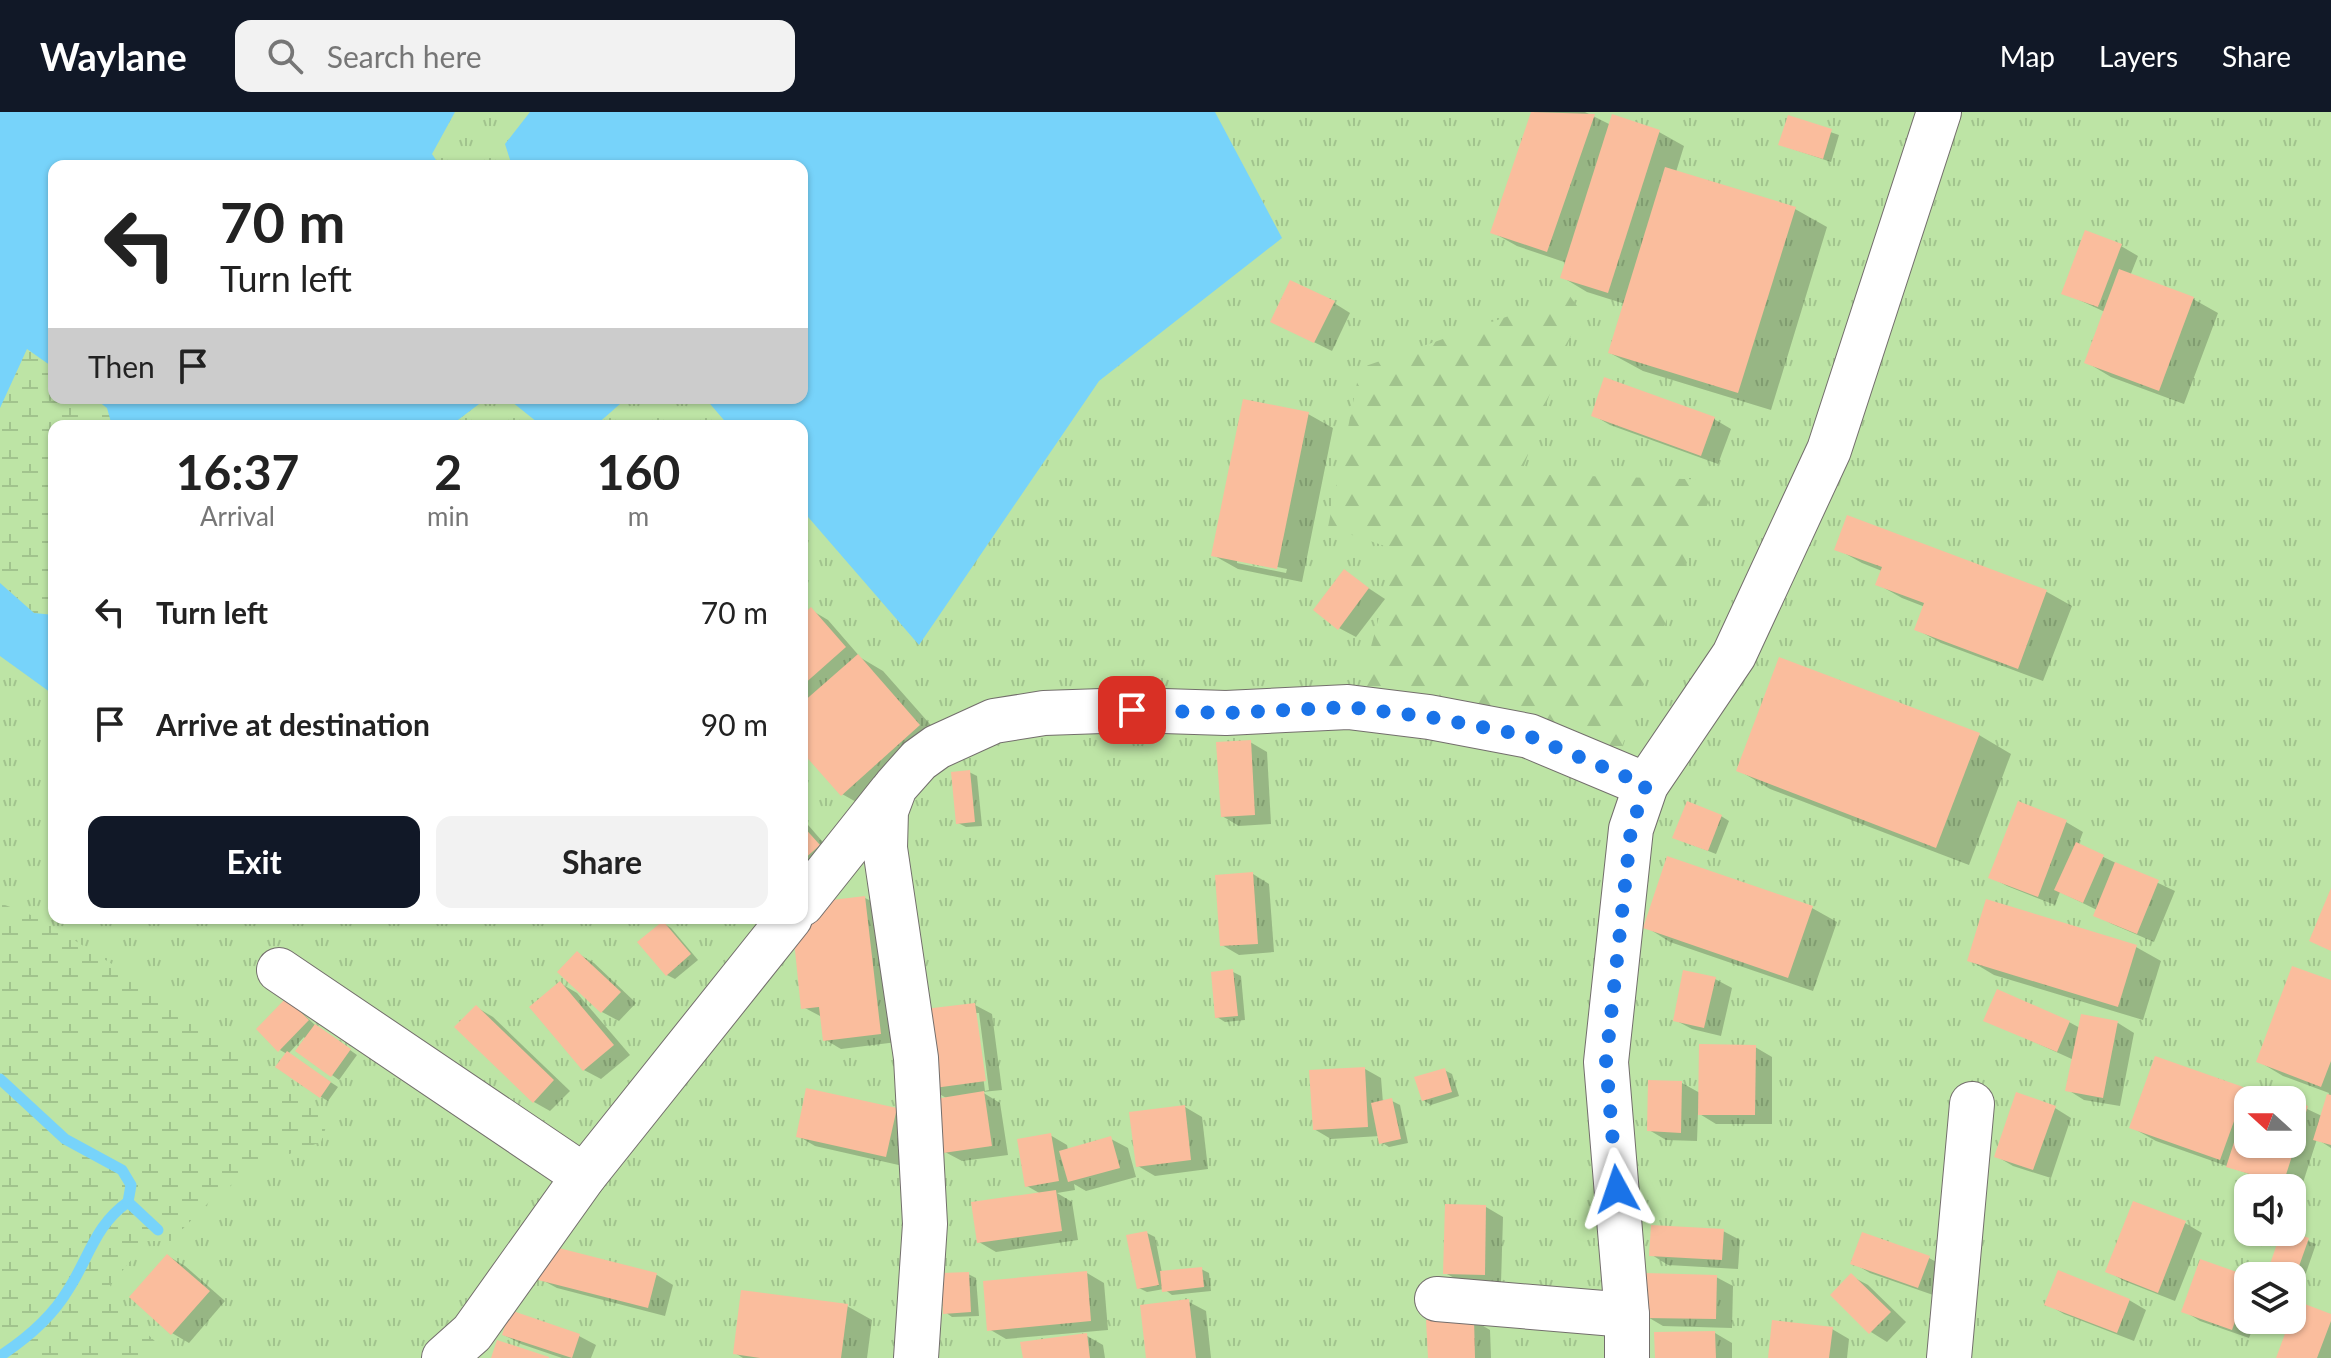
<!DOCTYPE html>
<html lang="en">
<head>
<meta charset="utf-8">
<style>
	:root { --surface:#fff; --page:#f2f2f2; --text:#222; --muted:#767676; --accent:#111827 }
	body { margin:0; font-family:Lato,sans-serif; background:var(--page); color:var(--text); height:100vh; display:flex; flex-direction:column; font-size:30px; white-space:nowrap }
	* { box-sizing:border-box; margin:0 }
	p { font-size:26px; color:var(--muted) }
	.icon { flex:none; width:44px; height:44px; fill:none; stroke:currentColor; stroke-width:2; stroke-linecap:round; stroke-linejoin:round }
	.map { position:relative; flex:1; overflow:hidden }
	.side { position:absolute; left:48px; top:308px; width:760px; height:504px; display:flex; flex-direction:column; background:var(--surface); border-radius:16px; box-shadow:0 2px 6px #0004 }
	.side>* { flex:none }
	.top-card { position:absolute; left:48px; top:48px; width:760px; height:244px; border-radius:16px; box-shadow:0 2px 6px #0004; background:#fff; color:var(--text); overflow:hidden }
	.needle { width:52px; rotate:291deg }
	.controls { position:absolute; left:2234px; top:974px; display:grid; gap:16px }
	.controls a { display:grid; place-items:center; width:72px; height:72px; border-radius:16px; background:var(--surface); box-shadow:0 2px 6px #0004; font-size:40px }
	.pin { position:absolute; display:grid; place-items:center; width:68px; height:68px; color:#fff; margin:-34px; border-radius:16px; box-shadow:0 4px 12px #0006 }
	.me { position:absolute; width:88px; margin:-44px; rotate:355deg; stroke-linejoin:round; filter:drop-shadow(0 0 6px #0008) }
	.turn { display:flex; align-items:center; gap:28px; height:168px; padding:0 40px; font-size:36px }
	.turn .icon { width:104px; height:104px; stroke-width:2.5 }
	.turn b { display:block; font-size:56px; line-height:68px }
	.then { display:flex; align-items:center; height:76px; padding:0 40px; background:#0003; gap:16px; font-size:30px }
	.eta { display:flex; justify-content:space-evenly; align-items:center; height:136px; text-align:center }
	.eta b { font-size:48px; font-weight:700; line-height:56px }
	.cta { display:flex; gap:16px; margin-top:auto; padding:16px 40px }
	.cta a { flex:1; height:92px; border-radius:16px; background:var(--accent); color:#fff; font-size:32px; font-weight:700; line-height:92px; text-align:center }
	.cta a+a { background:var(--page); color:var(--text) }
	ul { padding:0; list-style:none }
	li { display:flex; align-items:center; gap:24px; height:112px; padding:0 40px }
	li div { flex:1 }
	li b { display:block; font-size:30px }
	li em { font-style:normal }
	header { display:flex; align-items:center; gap:48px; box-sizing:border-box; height:112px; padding:0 40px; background:var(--accent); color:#fff }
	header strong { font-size:38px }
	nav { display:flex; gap:44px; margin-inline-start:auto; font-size:28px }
	.search { width:560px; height:72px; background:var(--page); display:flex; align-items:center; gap:20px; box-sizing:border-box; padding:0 28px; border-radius:16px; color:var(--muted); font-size:30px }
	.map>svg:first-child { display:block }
	.grass { fill:url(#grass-tufts); fill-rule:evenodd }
	.forest { fill:url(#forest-firs) }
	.wetland { fill:url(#wetland-marsh) }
	.water { fill:#77d3fa }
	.shadow { fill:#0003; fill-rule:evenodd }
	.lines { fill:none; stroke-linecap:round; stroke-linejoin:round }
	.stream { stroke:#77d3fa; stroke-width:11 }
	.building { fill:#fabd9d }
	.minor-casing { stroke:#736e6c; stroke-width:46 }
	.minor { stroke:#fff; stroke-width:44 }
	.route { stroke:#1a73e8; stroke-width:14; stroke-dasharray:0 25.2 }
</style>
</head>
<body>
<header>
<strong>Waylane</strong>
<div class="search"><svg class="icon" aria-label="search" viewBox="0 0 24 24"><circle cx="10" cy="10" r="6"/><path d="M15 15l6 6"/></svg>Search here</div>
<nav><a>Map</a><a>Layers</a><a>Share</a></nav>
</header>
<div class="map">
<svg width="2331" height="1246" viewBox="0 0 2331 1246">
	<defs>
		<pattern id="grass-tufts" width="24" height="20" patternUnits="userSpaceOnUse" patternTransform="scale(2)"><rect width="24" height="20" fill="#bde4a5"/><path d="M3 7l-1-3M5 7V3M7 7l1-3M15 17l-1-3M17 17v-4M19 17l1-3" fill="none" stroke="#a1c38d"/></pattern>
		<pattern id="forest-firs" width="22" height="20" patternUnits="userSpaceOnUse" patternTransform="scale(2)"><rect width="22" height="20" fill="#bde4a5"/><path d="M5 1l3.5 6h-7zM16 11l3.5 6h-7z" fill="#a1c38d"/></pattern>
		<pattern id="wetland-marsh" width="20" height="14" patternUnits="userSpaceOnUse" patternTransform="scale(2)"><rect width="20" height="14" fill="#bde4a5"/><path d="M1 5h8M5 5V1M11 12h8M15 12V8" fill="none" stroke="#a1c38d"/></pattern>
	</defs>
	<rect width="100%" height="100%" fill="#fef8f6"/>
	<path class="grass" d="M0 0H2331V1246H0ZM54 54H802V286H54ZM54 314H802V806H54ZM2248 988H2292V1032H2248ZM2248 1076H2292V1120H2248ZM2248 1164H2292V1208H2248Z"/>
	<path class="forest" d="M1569 183 1580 198 1521 362 1716 368 1614 657 1355 594 1397 438 1328 415 1360 256Z"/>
	<g class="wetland">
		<path d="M29 0H455L432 42 440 54H54V286H487L450 314H54V503L34 501 0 471V15Z"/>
		<path d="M0 791 41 807 189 901 329 1006 321 1030 255 1055 210 1089 171 1129H147L104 1181 158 1232 147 1246H0Z"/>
	</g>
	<g class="water">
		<path d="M0 0H455L432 42 440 54H54V256L27 237 0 296Z"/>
		<path d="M530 0H1215L1282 126 1099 269 919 533 802 398V314H729L705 286H802V54H512L505 32Z"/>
		<path d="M94 286H487L450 314H112L107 296Z"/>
		<path d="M507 286H616L620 292 595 314H542Z"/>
		<path d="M0 471 34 501 54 503V583L0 544Z"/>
	</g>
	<g class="shadow">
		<path d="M1534 0H1585L1611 13 1659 20 1684 34 1676 60 1795 97 1827 115 1771 298 1643 259 1610 241 1625 192 1587 180 1562 165 1567 151 1517 134 1492 120Z"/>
		<path d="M1789 6 1839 23 1831 50 1781 33Z"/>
		<path d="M2121 134 2138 144 2130 164 2193 187 2218 201 2184 292 2111 265 2086 250 2105 200 2064 181Z"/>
		<path d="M1334 191 1350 201 1332 239 1273 210Z"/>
		<path d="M1308 302 1333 316 1302 470 1238 457 1213 443ZM1237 447 1287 457 1286 461 1237 451Z"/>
		<path d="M1593 303 1714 307 1731 317 1718 352 1610 313Z"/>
		<path d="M1848 406 2047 480 2072 494 2043 569 1941 531 1916 517 1925 495 1902 486 1877 472 1882 459 1862 451 1837 437Z"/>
		<path d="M1344 460 1385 487 1356 525 1339 516Z"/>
		<path d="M811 498 828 508 861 546 883 559 944 628 867 696 842 682 802 637V506Z"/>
		<path d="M1979 623 2011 642 1969 753 1770 677 1738 658Z"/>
		<path d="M1250 630 1267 640 1271 712 1239 714 1222 704Z"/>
		<path d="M969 660 977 664 982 714 966 715 958 711Z"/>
		<path d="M2019 692 2066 710 2083 720 2078 733 2175 779 2154 830 2112 812 2096 803 2097 798 2060 780 2055 793 2007 774 1991 765Z"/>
		<path d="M1721 704 1729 709 1716 742 1683 729Z"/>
		<path d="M802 706 835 744 802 757Z"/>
		<path d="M1253 762 1269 772 1274 840 1239 843 1222 833Z"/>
		<path d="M865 786 873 790 897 930 841 937 824 927 822 905 803 895 816 818Z"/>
		<path d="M1812 796 1837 810 1813 879 1670 830 1646 815Z"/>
		<path d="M663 811 671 816 698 848 675 867 667 863Z"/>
		<path d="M2136 835 2161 849 2143 908 1994 863 1969 848Z"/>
		<path d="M577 841 594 851 636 891 619 909 602 900Z"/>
		<path d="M1233 860 1241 864 1245 908 1225 910 1217 905Z"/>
		<path d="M1715 867 1732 876 1721 924 1692 917 1675 908Z"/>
		<path d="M2331 870V1036L2317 1027 2300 1080 2156 1029 2131 1015 2245 978 2252 982 2285 988H2248V1032H2292V990L2322 1004 2329 981 2283 964 2258 949Z"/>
		<path d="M560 871 577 881 630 943 601 967 584 958Z"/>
		<path d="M294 893 315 913 357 943 339 968 332 963 304 925 288 942 338 975 328 989 321 985 287 942 280 938Z"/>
		<path d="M975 893 992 902 1002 978 982 980 1000 991 1008 1043 962 1049 945 1040 948 987 929 976ZM975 901H979L989 978 985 979Z"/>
		<path d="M476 895 493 905 570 979 550 999 534 990Z"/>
		<path d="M1986 908 2069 910 2080 916 2118 911 2134 921 2120 994 2084 988 2068 978 2074 948Z"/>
		<path d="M1755 935 1772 945V1012H1716L1698 1001 1697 1029 1666 1028 1649 1018 1682 971 1700 981Z"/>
		<path d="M1365 957 1381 966 1383 991 1392 989 1400 993 1408 1031 1389 1035 1381 1030 1380 1024 1331 1027 1314 1017Z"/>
		<path d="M1444 958 1452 962 1459 984 1431 993 1423 988Z"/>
		<path d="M1185 995 1202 1005 1208 1057 1155 1064 1138 1054Z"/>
		<path d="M2055 996 2071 1006 2051 1066 2013 1054 1996 1044Z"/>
		<path d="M897 998 913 1008 903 1054 815 1034 798 1024Z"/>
		<path d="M1050 1023 1067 1033 1068 1038 1111 1027 1128 1036 1136 1065 1086 1079 1074 1072 1075 1078 1057 1081 1072 1090 1078 1128 996 1140 979 1130 1041 1082 1027 1074Z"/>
		<path d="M1486 1095 1503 1105 1501 1171 1462 1170 1445 1161Z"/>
		<path d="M2185 1111 2202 1121 2175 1189 2124 1169 2108 1159Z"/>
		<path d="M1723 1119 1740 1128 1738 1157 1668 1153 1652 1143Z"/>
		<path d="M2283 1120 2316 1132 2299 1181 2292 1179V1164H2268Z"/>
		<path d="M1147 1121 1155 1125 1162 1161 1201 1157 1209 1161 1211 1179 1172 1183 1164 1177 1147 1180 1139 1176Z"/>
		<path d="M549 1135 657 1163 673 1173 665 1204 557 1176 540 1167Z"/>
		<path d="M168 1144 185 1154 225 1189 189 1231 172 1221Z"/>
		<path d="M1929 1146 1946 1155 1936 1184 1870 1161 1853 1151Z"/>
		<path d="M1087 1161 1104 1171 1108 1218 1006 1227 989 1217Z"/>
		<path d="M968 1162 976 1166 979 1204 952 1205 945 1200Z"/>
		<path d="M1851 1164 1868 1173 1906 1210 1887 1230 1871 1220Z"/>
		<path d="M1716 1165 1733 1174 1732 1216 1663 1214 1646 1204Z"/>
		<path d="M2248 1166V1208H2256L2249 1226 2200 1209 2184 1199Z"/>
		<path d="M2129 1188 2146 1198 2134 1229 2064 1202 2047 1192Z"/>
		<path d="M1189 1190 1206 1199 1211 1246H1148Z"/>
		<path d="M2298 1192 2331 1204V1246H2278Z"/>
		<path d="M847 1194 872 1208 867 1246H743L735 1241Z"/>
		<path d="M1473 1208 1490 1218 1491 1246H1429Z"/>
		<path d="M1832 1217 1849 1227 1847 1246H1770Z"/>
		<path d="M1082 1221 1103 1233 1105 1246H1025L1082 1224Z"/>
		<path d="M1715 1221 1732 1231V1246H1657Z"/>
		<path d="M504 1223 579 1224 596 1233 591 1246H562L521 1232Z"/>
	</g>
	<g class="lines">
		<g class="stream">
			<path d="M0 967 65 1027 122 1058 131 1073 128 1090C95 1113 89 1146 68 1178 52 1205 26 1227 0 1244"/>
			<path d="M128 1090 158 1118"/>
		</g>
	</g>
	<g class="building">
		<path d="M1531 0 1595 2 1547 140 1490 121Z"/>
		<path d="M1612 2 1660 18 1608 181 1560 166Z"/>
		<path d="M1788 3 1832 17 1823 47 1778 33Z"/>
		<path d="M1665 55 1796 95 1738 281 1608 241Z"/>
		<path d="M2085 118 2122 132 2098 195 2061 182Z"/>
		<path d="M2119 157 2194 185 2159 279 2084 251Z"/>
		<path d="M1290 168 1335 189 1314 231 1270 210Z"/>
		<path d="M1604 265 1715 305 1701 344 1591 304Z"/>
		<path d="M1243 287 1309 300 1277 457 1211 444Z"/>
		<path d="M1847 403 2047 478 2018 557 1914 518 1924 491 1875 473 1882 455 1834 438Z"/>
		<path d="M1344 457 1369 476 1338 518 1313 498Z"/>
		<path d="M811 495 846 535 802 574V503Z"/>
		<path d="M858 542 920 613 841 684 802 640V591Z"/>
		<path d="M1779 545 1980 621 1936 736 1736 659Z"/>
		<path d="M1251 628 1255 703 1221 705 1216 630Z"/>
		<path d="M970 658 975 710 956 712 951 660Z"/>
		<path d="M1687 689 1722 703 1708 739 1672 726Z"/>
		<path d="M2018 689 2067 708 2038 785 1988 766Z"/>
		<path d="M802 713 820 733 802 749Z"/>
		<path d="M2076 730 2104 743 2083 791 2054 778Z"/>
		<path d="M1667 744 1813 794 1788 866 1643 816Z"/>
		<path d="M2115 750 2159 768 2137 822 2093 804Z"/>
		<path d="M1253 760 1258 832 1220 834 1215 763Z"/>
		<path d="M2331 776V839L2309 829Z"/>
		<path d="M865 784 881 922 823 929 819 895 801 897 793 819 810 816 807 791Z"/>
		<path d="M1986 787 2137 833 2118 895 1967 849Z"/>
		<path d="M663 809 691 842 666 864 637 830Z"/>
		<path d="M577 839 621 880 601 901 557 860Z"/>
		<path d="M2292 854 2331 868V949L2321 975 2256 950Z"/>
		<path d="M1233 857 1238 904 1215 906 1211 860Z"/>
		<path d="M1683 858 1716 865 1704 916 1673 909Z"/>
		<path d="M560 869 614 933 583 959 529 895Z"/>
		<path d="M1997 877 2070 909 2057 940 1983 909Z"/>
		<path d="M286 886 309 908 278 940 256 917Z"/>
		<path d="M975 891 986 969 927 977 916 898Z"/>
		<path d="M476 893 554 968 533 991 454 915Z"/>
		<path d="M2081 902 2118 909 2103 986 2065 979Z"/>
		<path d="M315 912 351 937 331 965 295 939Z"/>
		<path d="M1699 932 1756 933 1755 1003H1698Z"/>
		<path d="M287 939 331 970 320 986 275 955Z"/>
		<path d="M2155 944 2246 976 2220 1048 2129 1016Z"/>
		<path d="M1365 955 1368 1015 1313 1018 1309 958Z"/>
		<path d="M1445 956 1452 980 1422 989 1414 965Z"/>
		<path d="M1648 968 1682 969 1681 1021 1647 1019Z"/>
		<path d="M2252 975 2289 987V988H2248Z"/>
		<path d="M806 976 897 996 886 1045 796 1025Z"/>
		<path d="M984 979 992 1034 943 1041 935 987Z"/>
		<path d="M2016 980 2056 994 2033 1058 1994 1045Z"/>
		<path d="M2327 982 2331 983V1033L2313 1028Z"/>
		<path d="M1392 986 1401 1027 1379 1032 1371 991Z"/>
		<path d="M2292 988 2308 994 2283 1072 2226 1055 2247 990 2248 1032H2292Z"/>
		<path d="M1185 993 1191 1048 1136 1055 1129 1000Z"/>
		<path d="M1051 1021 1059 1069 1025 1075 1017 1027Z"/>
		<path d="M1111 1024 1120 1056 1068 1070 1059 1039Z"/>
		<path d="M1056 1078 1062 1119 977 1131 971 1090Z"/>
		<path d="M2133 1089 2186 1109 2158 1181 2105 1160Z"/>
		<path d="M1445 1092 1486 1093 1485 1163 1443 1162Z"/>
		<path d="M1651 1113 1724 1117 1722 1148 1649 1144Z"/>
		<path d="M1147 1119 1159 1173 1137 1177 1126 1123Z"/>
		<path d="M1862 1120 1930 1144 1918 1176 1850 1152Z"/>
		<path d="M2281 1120H2292L2309 1126 2292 1174V1164H2266Z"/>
		<path d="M547 1133 657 1161 648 1196 538 1168Z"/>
		<path d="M167 1142 210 1179 171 1223 129 1185Z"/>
		<path d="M2200 1147 2248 1164V1173L2232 1218 2181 1200Z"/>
		<path d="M1202 1155 1204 1175 1162 1180 1160 1159Z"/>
		<path d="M2058 1158 2130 1187 2117 1221 2044 1193Z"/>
		<path d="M1087 1159 1091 1209 987 1219 983 1169Z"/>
		<path d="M969 1160 971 1200 943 1202 941 1161Z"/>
		<path d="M1645 1161 1717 1163 1716 1207 1644 1206Z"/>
		<path d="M1851 1161 1891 1200 1869 1222 1830 1183Z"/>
		<path d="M741 1178 848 1192 841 1246H760L733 1242Z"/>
		<path d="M1189 1187 1196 1246H1146L1140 1193Z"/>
		<path d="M2297 1189 2331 1202V1209L2317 1246H2276L2290 1208H2292Z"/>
		<path d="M510 1198 580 1222 572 1246 502 1223Z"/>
		<path d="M1474 1206 1475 1246H1428L1426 1208Z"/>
		<path d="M1772 1208 1833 1215 1829 1246H1768Z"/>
		<path d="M1715 1219 1716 1246H1655L1654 1220Z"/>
		<path d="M1087 1221 1090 1246H1023L1020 1230Z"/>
		<path d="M497 1228 549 1245V1246H491Z"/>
	</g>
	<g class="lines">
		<defs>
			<g id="minor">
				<path d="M802 792 891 680"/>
				<path d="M279 858 584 1064"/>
				<path d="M1437 1187 1627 1203"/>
				<path d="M444 1246 472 1221 584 1064 790 806"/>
				<path d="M916 1246 925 1112 916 946 885 736 886 699 895 675 919 648 937 635 994 609 1044 601 1132 598 1226 601 1348 595 1429 605 1529 624 1646 673"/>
				<path d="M1627 1246V1203L1606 950 1631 717 1646 673 1734 543 1829 338 1939 0"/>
				<path d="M1949 1246 1972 992"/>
			</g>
		</defs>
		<use href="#minor" class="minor-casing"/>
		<use href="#minor" class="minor"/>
	</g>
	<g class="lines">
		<path class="route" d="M1132 598 1226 601 1348 595 1429 605 1529 624 1646 673 1631 717 1606 950 1617 1077"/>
	</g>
</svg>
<div class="controls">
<a><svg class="needle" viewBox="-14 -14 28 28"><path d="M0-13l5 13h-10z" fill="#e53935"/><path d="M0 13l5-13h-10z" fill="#767676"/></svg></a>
<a><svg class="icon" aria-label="sound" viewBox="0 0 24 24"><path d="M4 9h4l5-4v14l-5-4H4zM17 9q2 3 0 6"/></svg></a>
<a><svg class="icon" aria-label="layers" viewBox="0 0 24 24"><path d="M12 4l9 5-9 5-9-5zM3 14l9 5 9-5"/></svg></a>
</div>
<div class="pin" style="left:1132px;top:598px;background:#d93025"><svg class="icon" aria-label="arrive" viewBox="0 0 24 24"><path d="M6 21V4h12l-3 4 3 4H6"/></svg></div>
<svg class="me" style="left:1617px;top:1077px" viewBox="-20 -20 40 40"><path d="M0-17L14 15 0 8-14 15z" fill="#1a73e8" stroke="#fff" stroke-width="4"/></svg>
<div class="top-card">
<div class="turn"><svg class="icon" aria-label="left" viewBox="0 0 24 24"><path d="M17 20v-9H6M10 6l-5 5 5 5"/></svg><div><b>70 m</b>Turn left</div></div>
<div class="then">Then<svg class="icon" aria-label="arrive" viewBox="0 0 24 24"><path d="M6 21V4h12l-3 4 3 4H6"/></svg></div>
</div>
<section class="side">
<div class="eta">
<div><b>16:37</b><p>Arrival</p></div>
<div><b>2</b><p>min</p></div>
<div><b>160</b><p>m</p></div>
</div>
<ul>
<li><svg class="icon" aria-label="left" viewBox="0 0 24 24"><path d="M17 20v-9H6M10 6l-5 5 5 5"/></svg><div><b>Turn left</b></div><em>70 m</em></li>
<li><svg class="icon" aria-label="arrive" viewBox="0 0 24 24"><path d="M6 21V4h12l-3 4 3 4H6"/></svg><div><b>Arrive at destination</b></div><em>90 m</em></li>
</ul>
<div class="cta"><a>Exit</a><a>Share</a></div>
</section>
</div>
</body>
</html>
